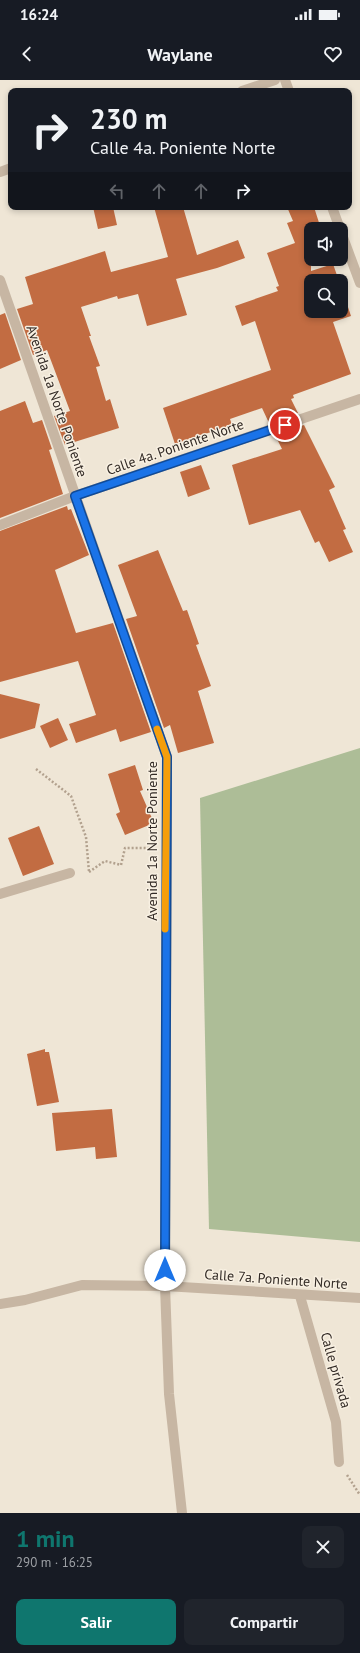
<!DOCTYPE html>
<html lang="es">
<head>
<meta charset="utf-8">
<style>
	:root { --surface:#171b24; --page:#20242c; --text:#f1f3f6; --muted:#9ea1a6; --accent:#0f766e }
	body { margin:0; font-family:"PT Sans",sans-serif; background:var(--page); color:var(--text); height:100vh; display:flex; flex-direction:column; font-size:15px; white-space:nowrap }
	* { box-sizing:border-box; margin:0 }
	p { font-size:13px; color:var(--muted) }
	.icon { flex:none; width:22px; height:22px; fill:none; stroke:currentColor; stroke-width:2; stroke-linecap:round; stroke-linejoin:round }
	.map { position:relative; height:1433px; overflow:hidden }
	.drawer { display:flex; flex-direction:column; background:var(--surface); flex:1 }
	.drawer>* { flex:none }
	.banner { position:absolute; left:8px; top:8px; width:344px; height:122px; border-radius:8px; box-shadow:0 2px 6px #0003; background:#171b24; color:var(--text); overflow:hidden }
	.tools { position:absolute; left:304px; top:142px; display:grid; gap:8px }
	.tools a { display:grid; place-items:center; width:44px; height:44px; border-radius:8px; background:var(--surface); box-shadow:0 2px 6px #0003; font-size:20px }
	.pin { position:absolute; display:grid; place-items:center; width:34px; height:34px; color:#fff; margin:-17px; border:2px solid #fff; border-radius:50%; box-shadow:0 1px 4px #0007 }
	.me { position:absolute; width:44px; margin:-22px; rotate:0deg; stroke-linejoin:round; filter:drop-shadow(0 0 3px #0008) }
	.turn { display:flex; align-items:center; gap:14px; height:84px; padding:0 16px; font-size:18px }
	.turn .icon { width:52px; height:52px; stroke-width:2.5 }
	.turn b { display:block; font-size:28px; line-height:34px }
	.lanes { display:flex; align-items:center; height:38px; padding:0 16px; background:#0003; justify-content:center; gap:20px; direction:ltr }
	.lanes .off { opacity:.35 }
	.round { display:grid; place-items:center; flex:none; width:42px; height:42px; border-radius:8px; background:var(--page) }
	.summary { display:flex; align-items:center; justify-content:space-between; height:68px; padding:0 16px }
	h1 { font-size:24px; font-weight:700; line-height:30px; color:var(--accent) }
	.button { display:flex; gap:8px; margin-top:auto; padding:8px 16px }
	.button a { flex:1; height:46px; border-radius:8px; background:var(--accent); color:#fff; font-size:16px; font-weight:700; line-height:46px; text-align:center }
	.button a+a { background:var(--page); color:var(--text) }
	.status { display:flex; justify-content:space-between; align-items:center; height:28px; padding:0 20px; background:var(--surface); direction:ltr }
	.status svg { height:11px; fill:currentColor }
	header { display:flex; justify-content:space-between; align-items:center; height:52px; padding:0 16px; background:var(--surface); font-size:18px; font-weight:700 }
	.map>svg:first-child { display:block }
	.green { fill:#adbd97 }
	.building { fill:#c26c42 }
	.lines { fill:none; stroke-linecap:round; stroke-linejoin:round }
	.path { stroke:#b2a18e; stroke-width:2.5; stroke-dasharray:2 2; stroke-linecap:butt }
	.minor { stroke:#c7b6a3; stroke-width:10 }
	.route-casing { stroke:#114b97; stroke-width:10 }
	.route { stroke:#1a73e8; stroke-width:7 }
	.slow { stroke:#f59e0b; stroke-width:7 }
	.labels { text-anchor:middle; stroke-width:3; stroke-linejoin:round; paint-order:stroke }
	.street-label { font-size:14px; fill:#322a25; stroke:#f8f0e2 }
</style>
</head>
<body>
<div class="status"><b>16:24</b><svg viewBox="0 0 49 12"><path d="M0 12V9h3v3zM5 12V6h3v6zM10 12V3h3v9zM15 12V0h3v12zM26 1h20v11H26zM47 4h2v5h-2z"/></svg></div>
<header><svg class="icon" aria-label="back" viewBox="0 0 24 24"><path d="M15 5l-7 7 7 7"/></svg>Waylane<svg class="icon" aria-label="heart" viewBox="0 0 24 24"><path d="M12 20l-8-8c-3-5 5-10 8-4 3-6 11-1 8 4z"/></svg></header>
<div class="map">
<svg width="360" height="1433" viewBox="0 0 360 1433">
	<rect width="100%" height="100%" fill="#efe6d6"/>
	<path class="green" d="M360 668V1162L209 1149 200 718Z"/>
	<g class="building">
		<path d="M93 127H113L117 145 98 149Z"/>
		<path d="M154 127H183L197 175 238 160 245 178 217 188 176 199 187 235 147 246 138 214 118 219 117 216 81 227 91 256H89L100 286 96 287 106 321 110 319 119 348 65 365 54 336 70 331 47 270 33 275 17 229 33 224 25 197 105 171 111 192 168 177Z"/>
		<path d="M287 127H314L321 149H311V191L333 184 339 201H311V231H341V206L351 236 333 242 351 294 293 315 294 318 291 319 298 333 269 343 262 328 230 339 232 345 175 364 163 328 271 290 255 241 242 246 235 226 278 211 276 207 279 206 267 173 295 163 287 143 293 141Z"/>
		<path d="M5 233 21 280 0 289V235Z"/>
		<path d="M25 321 33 343 42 340 52 369 49 370 63 414 0 438V331Z"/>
		<path d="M304 345 335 407 329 410 346 449 343 450 353 472 329 482 319 461 315 463 300 430 249 445 232 385 282 369 275 355Z"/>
		<path d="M201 385 210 409 188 417 180 392Z"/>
		<path d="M67 426 68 430 71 429 89 475 55 490 76 553 113 543 151 652 120 662 116 649 76 663 69 644 96 635 78 581 0 602V451Z"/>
		<path d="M158 470 183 531 187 530 199 564 196 565 211 606 198 611 214 663 178 673 170 645 164 648 126 539 137 536 118 485Z"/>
		<path d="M0 614 40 624 35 648 0 659Z"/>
		<path d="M58 638 68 660 50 668 40 646Z"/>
		<path d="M135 685 143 710 140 711 154 743 125 755 116 734 120 732 108 694Z"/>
		<path d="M39 746 54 784 23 796 8 758Z"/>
		<path d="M45 969V972H49L59 1022 37 1026 27 974Z"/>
		<path d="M112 1029 117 1077 96 1079 95 1067 56 1071 52 1033Z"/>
	</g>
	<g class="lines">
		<g class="path">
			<path d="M36 689 71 716 86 757 89 792"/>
			<path d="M89 792 105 781 121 785 125 768H151"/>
			<path d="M347 1395 360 1415"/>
		</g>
		<g class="minor">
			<path d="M285 0 289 11"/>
			<path d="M242 11 275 0"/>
			<path d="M0 92 11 88"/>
			<path d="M332 127 340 149"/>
			<path d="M341 152 360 203"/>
			<path d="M0 200 167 677 165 1206 169 1314 182 1433"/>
			<path d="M0 445 75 416 360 319"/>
			<path d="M0 814 70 793"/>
			<path d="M300 1216 336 1342 339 1382"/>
			<path d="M0 1224 25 1220 82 1205 165 1206 360 1218"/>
		</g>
	</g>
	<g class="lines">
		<defs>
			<path id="route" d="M165 1190 167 677 75 416 285 345"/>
		</defs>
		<use href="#route" class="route-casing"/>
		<use href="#route" class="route"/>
		<path class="slow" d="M157 649 167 677 165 849"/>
	</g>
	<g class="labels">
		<g class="street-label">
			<text transform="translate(57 321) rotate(71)" y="5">Avenida 1a Norte Poniente</text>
			<text transform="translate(175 367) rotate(-19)" y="5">Calle 4a. Poniente Norte</text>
			<text transform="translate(152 761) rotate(-90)" y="5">Avenida 1a Norte Poniente</text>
			<text transform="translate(276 1199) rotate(4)" y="5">Calle 7a. Poniente Norte</text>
			<text transform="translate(336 1290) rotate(74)" y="5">Calle privada</text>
		</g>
	</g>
</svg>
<div class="tools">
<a><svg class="icon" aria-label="sound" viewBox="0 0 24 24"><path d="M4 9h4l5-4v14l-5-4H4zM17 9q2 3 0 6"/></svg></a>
<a><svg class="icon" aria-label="search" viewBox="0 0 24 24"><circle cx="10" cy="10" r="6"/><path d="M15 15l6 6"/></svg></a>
</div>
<div class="pin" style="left:285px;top:345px;background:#d93025"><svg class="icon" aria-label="arrive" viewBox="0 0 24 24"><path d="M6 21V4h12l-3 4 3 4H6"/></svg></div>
<svg class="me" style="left:165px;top:1190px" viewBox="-20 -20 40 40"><circle r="19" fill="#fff"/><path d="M0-13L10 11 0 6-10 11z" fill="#1a73e8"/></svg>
<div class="banner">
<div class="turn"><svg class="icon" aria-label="right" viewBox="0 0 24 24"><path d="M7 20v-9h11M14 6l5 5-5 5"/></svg><div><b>230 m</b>Calle 4a. Poniente Norte</div></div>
<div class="lanes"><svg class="icon off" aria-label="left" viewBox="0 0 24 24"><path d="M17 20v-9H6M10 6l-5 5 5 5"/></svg><svg class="icon off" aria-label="ahead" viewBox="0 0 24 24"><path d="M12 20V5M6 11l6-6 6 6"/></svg><svg class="icon off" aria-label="ahead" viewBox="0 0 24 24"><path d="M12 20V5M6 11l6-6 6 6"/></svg><svg class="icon" aria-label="right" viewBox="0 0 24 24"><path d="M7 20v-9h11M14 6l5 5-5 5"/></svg></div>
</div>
</div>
<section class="drawer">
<div class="summary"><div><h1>1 min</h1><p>290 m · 16:25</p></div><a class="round"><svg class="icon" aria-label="close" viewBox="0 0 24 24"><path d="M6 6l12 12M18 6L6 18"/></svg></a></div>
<div class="button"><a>Salir</a><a>Compartir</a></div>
</section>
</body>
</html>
